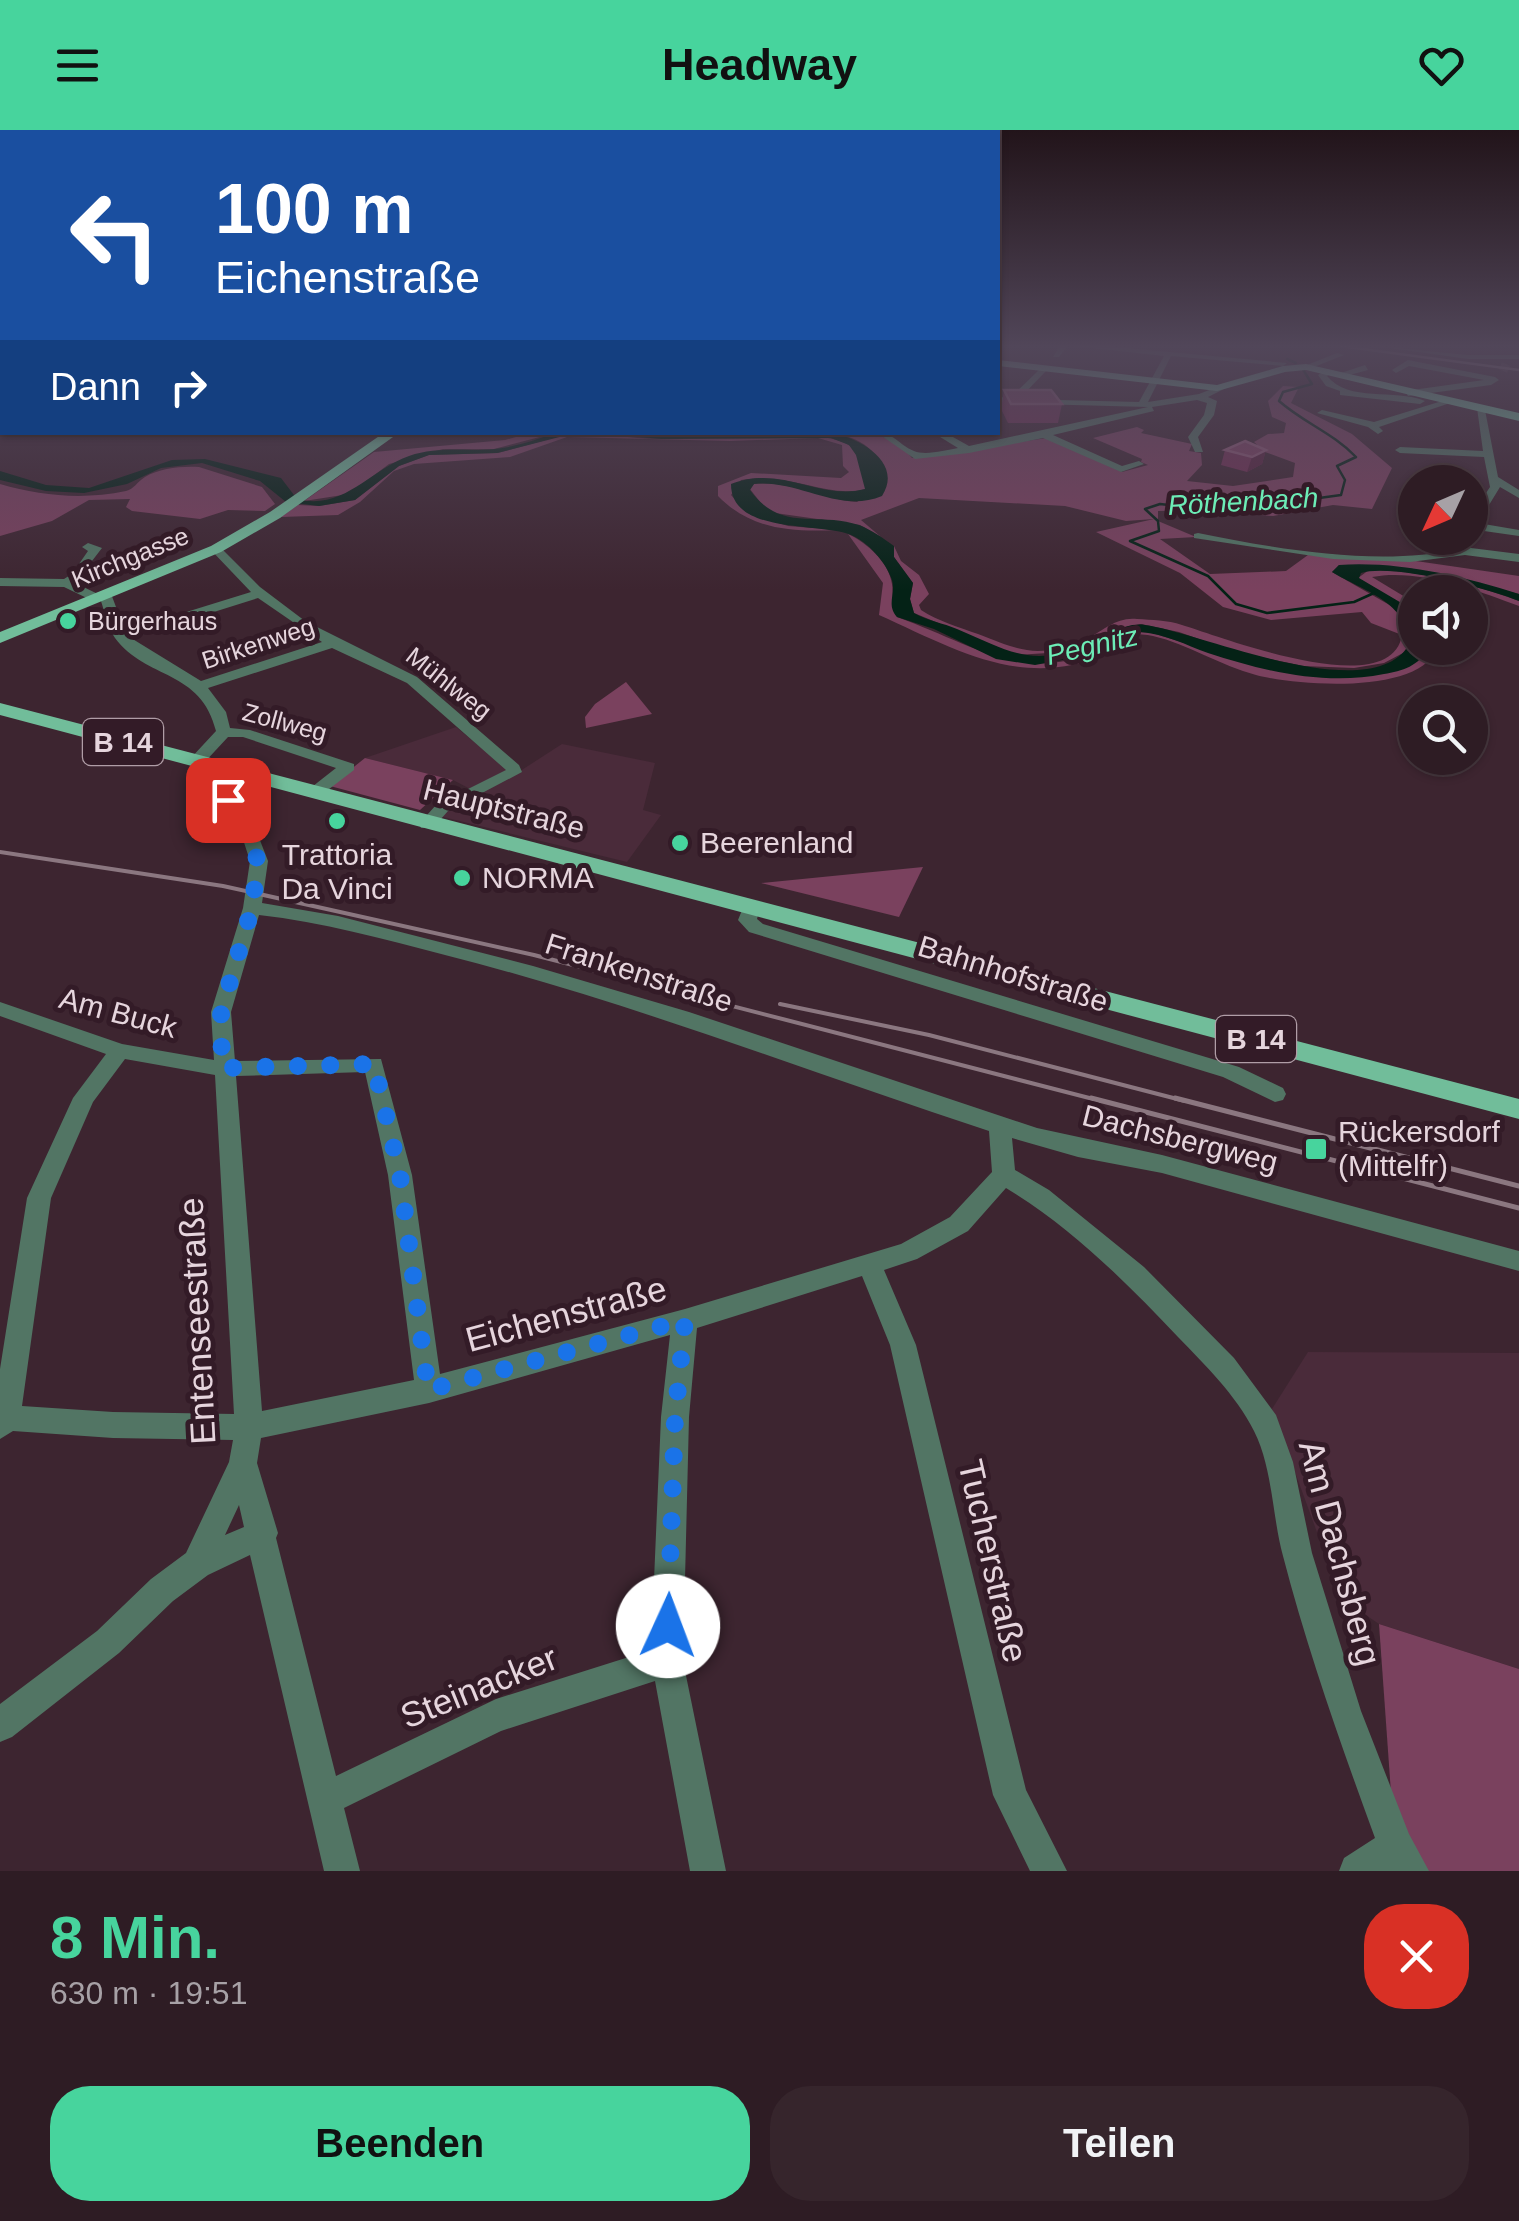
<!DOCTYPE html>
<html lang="de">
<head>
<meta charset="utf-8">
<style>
	:root { --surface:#2e1c24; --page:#36252c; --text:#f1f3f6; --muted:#a7a1a6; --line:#493a41; --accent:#47d49d }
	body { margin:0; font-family:Helvetica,sans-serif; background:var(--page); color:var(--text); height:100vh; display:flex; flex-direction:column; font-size:38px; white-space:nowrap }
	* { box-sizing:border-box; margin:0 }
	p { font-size:32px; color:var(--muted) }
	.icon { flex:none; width:55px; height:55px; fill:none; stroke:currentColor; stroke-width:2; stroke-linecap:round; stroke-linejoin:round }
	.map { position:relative; height:1741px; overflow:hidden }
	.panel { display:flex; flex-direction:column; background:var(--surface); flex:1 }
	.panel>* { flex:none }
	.hud { position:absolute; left:0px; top:0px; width:1000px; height:305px; box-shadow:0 2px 8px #0004,0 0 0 2px var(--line); background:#1a4fa0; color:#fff; overflow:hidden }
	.needle { width:65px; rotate:226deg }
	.tools { position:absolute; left:1398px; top:335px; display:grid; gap:20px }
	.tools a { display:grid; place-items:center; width:90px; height:90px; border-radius:50%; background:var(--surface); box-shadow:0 2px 8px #0004,0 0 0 2px var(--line); font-size:50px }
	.pin { position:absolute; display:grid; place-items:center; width:85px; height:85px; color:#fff; margin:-42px; border-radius:20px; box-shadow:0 5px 15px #0006 }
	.me { position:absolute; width:110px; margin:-55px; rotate:2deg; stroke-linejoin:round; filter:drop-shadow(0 0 8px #0008) }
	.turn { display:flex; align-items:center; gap:35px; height:210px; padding:0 50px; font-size:45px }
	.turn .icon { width:130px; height:130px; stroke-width:2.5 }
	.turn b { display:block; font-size:70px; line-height:85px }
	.then { display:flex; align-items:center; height:95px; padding:0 50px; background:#0003; gap:20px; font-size:38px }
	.round { display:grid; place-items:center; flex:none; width:105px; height:105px; border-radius:40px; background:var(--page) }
	.summary { display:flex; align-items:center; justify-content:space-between; height:170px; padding:0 50px }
	h1 { font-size:60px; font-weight:800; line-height:75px; color:var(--accent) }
	.action { display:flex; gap:20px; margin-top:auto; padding:20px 50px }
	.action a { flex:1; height:115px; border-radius:40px; background:var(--accent); color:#111; font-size:40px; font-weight:800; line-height:115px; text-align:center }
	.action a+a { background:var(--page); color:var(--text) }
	header { display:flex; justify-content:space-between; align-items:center; height:130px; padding:0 50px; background:var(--accent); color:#111; font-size:45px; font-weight:800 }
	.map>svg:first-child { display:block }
	.built { fill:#4a2b3a }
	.green { fill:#7a415e }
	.water { fill:#042216 }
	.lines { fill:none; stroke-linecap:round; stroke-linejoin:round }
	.stream { stroke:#042216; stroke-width:2.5 }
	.minor-tunnel { stroke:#563f4a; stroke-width:9; stroke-dasharray:9 5; stroke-linecap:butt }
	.minor { fill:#527564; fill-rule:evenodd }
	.major { fill:#71bd9a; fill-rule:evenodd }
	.rail-far2 { stroke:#8b7780; stroke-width:2.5 }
	.rail-far1 { stroke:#8b7780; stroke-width:4 }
	.rail { stroke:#8b7780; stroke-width:5 }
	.wall { fill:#702f52 }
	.shaded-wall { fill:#56233e }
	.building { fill:#7d4061; stroke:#8d5875; stroke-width:2.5 }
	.route { stroke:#1a73e8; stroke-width:18; stroke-dasharray:0 32.4 }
	.poi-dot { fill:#47d49d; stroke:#331b27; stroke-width:4 }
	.labels { text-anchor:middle; stroke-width:10; stroke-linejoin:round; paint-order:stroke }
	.far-street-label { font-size:25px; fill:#e6d5dd; stroke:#331b27 }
	.far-poi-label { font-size:25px; fill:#e6d5dd; stroke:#331b27; text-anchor:start }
	.far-water-label { font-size:28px; font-style:italic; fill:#6cecb6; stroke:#331b27 }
	.shield { fill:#331b27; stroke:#b09da6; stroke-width:2.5 }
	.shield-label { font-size:28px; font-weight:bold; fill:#e6d5dd }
	.street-label { font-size:30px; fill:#e6d5dd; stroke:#331b27 }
	.poi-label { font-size:30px; fill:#e6d5dd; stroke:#331b27; text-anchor:start }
	.near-street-label { font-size:35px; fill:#e6d5dd; stroke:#331b27 }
</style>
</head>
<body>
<header><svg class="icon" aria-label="menu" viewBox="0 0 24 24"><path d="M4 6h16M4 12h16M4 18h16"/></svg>Headway<svg class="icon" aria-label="heart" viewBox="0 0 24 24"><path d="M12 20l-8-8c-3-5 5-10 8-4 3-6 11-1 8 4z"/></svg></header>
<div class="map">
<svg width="1519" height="1741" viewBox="0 0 1519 1741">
	<rect width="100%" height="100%" fill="#3d2530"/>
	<g class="built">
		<path d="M456 597 514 645 562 614 655 633 643 680 661 685 627 732 439 686 478 663 453 650 365 628Z"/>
		<path d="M1308 1222 1519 1223V1539L1379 1494 1341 1468 1272 1279Z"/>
	</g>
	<g class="green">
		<path d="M1283 256 1299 257 1291 273 1352 304 1392 338 1372 379 1333 375 1273 386 1212 380 1158 381V391L1196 407 1160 409 1210 444 1286 441 1308 425 1409 430 1519 446V464L1409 438 1339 435 1332 442 1393 477 1409 497V515L1403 523 1384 533 1354 538 1303 536 1236 522 1179 502 1141 494 1124 497 1064 522 1016 525 914 483 910 469 913 453 894 427V416L901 431 919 445 929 464 919 475 921 480C938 491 958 497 978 504 1024 522 1038 529 1088 508 1105 500 1116 487 1137 489 1152 490 1167 490 1182 495 1219 506 1391 574 1402 505L1371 493 1362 482 1271 490 1223 477 1180 443 1096 402 1154 389 1126 391 1065 376 919 368 861 390 881 407 860 395 768 382 750 359 754 354C790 350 821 369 857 372L887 352C882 321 861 308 831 302 863 303 890 300 912 328L1047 308 1122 342 1148 335 1141 332 1142 329 1093 308 1137 297 1144 300 1141 303 1192 314 1189 321 1201 323 1202 335 1187 351 1233 356 1293 347 1295 333 1265 322 1254 312 1268 304 1284 303 1286 293 1272 287 1268 271Z"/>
		<path d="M575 302C603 303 631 309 659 309 696 309 825 295 850 316 860 326 864 346 866 359 827 369 789 341 741 350L731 365 747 383 788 396 837 400C792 402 751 400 718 366V356L751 343 841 348 849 342 843 336 842 315 818 308 730 311 567 307 510 327 414 334 394 341 360 372 338 385 281 387 298 375 319 376 355 370 399 336 429 325 498 323Z"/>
		<path d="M530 303H555L494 319H443L389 334 349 364 304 371 374 322 505 310Z"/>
		<path d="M199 337 262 357 275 374 265 381 228 380 200 389 132 381 126 377 130 369 89 370 52 391 0 406V354C41 366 83 370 126 361 134 359 137 352 145 347 160 338 181 336 199 337Z"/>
		<path d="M848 404C867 413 889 432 892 454 894 468 890 474 897 487 985 519 1034 563 1126 505L1129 513C1122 519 1117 519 1108 523 1024 561 957 520 879 485L883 453Z"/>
		<path d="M1369 440C1418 440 1473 454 1519 471V476C1477 460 1417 438 1372 447L1415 473V482L1358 448Z"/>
		<path d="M1149 502C1240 529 1330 572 1423 528L1427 518H1437C1420 565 1297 556 1256 545 1221 536 1188 514 1153 506 1146 504 1138 505 1130 503Z"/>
		<path d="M626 552 652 584 586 598 585 587 595 574Z"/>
		<path d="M365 628 453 650 420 680 330 656Z"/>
		<path d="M923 737 899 787 761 753Z"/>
		<path d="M1379 1494 1519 1539V1741H1420L1393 1691Z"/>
	</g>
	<g class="water">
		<path d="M555 303H575L497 323 429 325 399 336 355 370 319 376 286 372 260 351 202 333 161 338 127 354 84 363 46 361 0 350V341L46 355 89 358 172 330 205 329 281 348 297 369C344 381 369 340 409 326 438 316 466 322 495 319 515 317 536 310 555 303Z"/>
		<path d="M831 303C858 307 904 332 882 366 838 384 798 349 754 354L750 360C781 403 816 381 859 395 872 400 884 409 894 416V427L913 453 910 469 914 483C928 491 943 493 957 499 1010 521 1029 538 1088 515 1107 507 1124 492 1145 495 1200 502 1369 579 1409 515 1409 472 1363 461 1332 442L1339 435C1399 431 1462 446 1519 464V471C1488 458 1391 433 1361 443L1359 448 1415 481V518H1427C1420 536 1402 541 1384 544 1325 556 1263 541 1208 523 1186 515 1165 504 1141 502L1126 505 1089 525 1035 535 996 529 934 499 897 487C886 475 896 464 892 450 886 432 868 412 851 405 819 392 731 405 731 354 781 334 820 371 865 359L856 325 849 315 831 308 662 309 593 303Z"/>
	</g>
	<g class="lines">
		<g class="stream">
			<path d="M1303 216H1329"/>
			<path d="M1474 216 1519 218"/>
			<path d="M1287 229 1296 233"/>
			<path d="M1302 238 1312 254 1283 262 1279 271C1304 293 1333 303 1356 327L1337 336 1345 350 1341 365 1290 372 1229 371 1204 379 1160 374 1145 379 1158 391 1159 401 1130 411 1208 446 1236 474 1267 483 1354 472 1374 463"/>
		</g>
		<path class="minor-tunnel" d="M1503 241 1506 234"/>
		<g class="minor">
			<path d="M1060 216H1068L1059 227H1053Z"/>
			<path d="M1073 216H1105L1287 233 1283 236 1171 226 1148 272 1199 264 1222 255 1226 258 1208 267 1217 271 1214 285 1198 307 1203 322H1195L1188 307 1204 285 1207 273 1197 270 1152 277 1154 281 1053 305 1122 336 1139 331 1144 334 1121 342 1043 308 969 323 915 329 876 302C893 302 899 315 914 321 926 326 945 320 958 318L932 302H944L969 316 1148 277 998 273V267L1010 268 1043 236 1046 241 1019 269 1139 272 1164 226Z"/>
			<path d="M1376 216 1468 225H1519V229H1468Z"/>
			<path d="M1337 223 1344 225 1309 239 1302 237Z"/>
			<path d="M1408 230 1495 247 1499 250 1491 255 1408 266 1405 261 1484 250 1409 236 1396 243 1392 240Z"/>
			<path d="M1365 235 1368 240 1342 247 1338 244Z"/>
			<path d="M1327 239 1334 241 1327 246C1349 273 1394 258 1425 271L1420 274 1340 265V261L1326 256 1318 245Z"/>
			<path d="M1442 271 1450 273 1379 297 1383 301 1378 304 1368 297 1317 283 1322 280 1374 292Z"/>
			<path d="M1477 278 1485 280 1498 347 1519 360V368L1500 357 1478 393 1519 400V406L1470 399V387L1490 357 1484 327 1400 323 1395 320 1400 317 1483 321Z"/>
			<path d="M1198 403C1277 419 1379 437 1459 419V408H1469L1471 418 1519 424V432L1465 425 1410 432 1333 429 1194 408V404Z"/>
			<path d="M88 413 102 418 75 453 100 465 102 461H110L125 501 251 462 210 419 220 417 260 457 305 491 417 547 519 635 522 642 448 681 433 698H421L419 694 436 675 506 640 407 553 332 518 208 558 226 582 230 598 250 600 354 634V640L320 666H308V660L336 638 243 607H228L202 635H190V629L216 601C201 539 146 550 115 508 108 498 105 483 101 471H93L64 457 0 456V448L64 449 72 444 88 421 82 417ZM258 468 322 512 201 551 131 508Z"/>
			<path d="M246 640 254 645 240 658 236 670 256 700 268 731 262 773 338 786 533 836 689 882 1037 998 1162 1025 1519 1121V1141L1162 1043 1078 1027 1012 1008 1015 1040 1049 1060 1144 1137 1234 1228 1276 1285 1293 1332 1312 1423 1361 1581 1409 1704 1429 1741H1339L1344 1728 1375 1708C1341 1615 1308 1522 1283 1426 1272 1386 1273 1339 1254 1301 1236 1265 1205 1235 1178 1207 1126 1152 1071 1097 1006 1058L968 1101 917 1129 884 1140 916 1215 1026 1660 1067 1741H1030L993 1665 890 1215 862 1146 697 1198 689 1287 683 1531 726 1741H690L655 1551 501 1601 344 1678 360 1741H324L250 1425 208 1445 173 1471 119 1523 12 1607 0 1612V1574L97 1501 151 1449 186 1423 229 1332 233 1310 113 1308 13 1301 0 1309V1239L27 1068 73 968 106 924 0 886V872L122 914 214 930 211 882 243 778 250 731 240 700 220 670 227 653ZM259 785C322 792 384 809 445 825 631 872 808 942 989 1001L992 1042 950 1087 901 1114 685 1179 440 1244 412 1045 381 929 235 931 231 882ZM125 929 215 945 234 1284 113 1282 22 1276 51 1068 93 972ZM365 942 388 1045 414 1250 262 1281 236 946ZM670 1205 661 1287 651 1520 496 1569 336 1646 276 1408 278 1403 257 1333 261 1308 429 1273ZM239 1375 244 1397 225 1405Z"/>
			<path d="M751 771 760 777 757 789 763 794 1239 937 1283 958 1286 964 1283 970 1275 972 1223 947 749 802 738 790 745 773Z"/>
		</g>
		<g class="major">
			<path d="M998 230 1217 255 1283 236 1306 234 1519 283V291L1306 240 1285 242 1217 261 998 236Z"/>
			<rect x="0" y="247" width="2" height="6"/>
			<path d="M385 302H400L280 388 221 422 0 513V502L211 416 270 382Z"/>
			<path d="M0 573 1519 969V989L0 585Z"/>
		</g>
		<path class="rail-far2" d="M1340 216 1519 240"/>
		<g class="rail-far1">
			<path d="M0 722 223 756 534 825 1101 971"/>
			<path d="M780 874 929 905 1185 971"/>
		</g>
		<g class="rail">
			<path d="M1091 968 1519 1078"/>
			<path d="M1175 968 1519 1056"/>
		</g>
	</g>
	<g class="wall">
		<path d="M1004 260 1062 274 1058 293H1008L1001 279Z"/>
		<path d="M1225 320H1266L1262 334 1247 342 1221 335Z"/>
		<path d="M1415 357V377L1408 376Z"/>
	</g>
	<path class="shaded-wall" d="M1266 320 1262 334 1247 342 1252 327Z"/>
	<g class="building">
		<path d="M1004 260H1051L1062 274H1011Z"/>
		<path d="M1245 311 1266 320 1252 327 1225 320Z"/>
		<path d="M1420 342 1436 344 1433 352H1416Z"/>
	</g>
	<linearGradient id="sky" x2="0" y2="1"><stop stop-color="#22141a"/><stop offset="0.47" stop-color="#514659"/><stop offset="1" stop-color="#514659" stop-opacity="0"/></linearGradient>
	<rect width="1519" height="460" fill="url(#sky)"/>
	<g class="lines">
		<path class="route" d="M228 670 248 700 258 732 252 778 221 882 222 938 374 934 400 1045 428 1260 685 1190 675 1287 668 1496"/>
	</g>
	<g class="poi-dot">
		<circle cx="68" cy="491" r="10"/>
		<circle cx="337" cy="691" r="10"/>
		<circle cx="680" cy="713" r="10"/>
		<circle cx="462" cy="748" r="10"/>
		<rect x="1304" y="1007" width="24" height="24" rx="5"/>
	</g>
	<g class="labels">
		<g class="far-street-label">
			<text transform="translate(130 427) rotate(-22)" y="9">Kirchgasse</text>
			<text transform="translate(258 513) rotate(-18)" y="9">Birkenweg</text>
			<text transform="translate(449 553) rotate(38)" y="9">Mühlweg</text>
			<text transform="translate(285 592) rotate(15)" y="9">Zollweg</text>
		</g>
		<g class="far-poi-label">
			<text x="88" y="500">Bürgerhaus</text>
		</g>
		<g class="far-water-label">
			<text transform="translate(1243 371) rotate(-3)" y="10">Röthenbach</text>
			<text transform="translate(1092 515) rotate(-13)" y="10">Pegnitz</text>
		</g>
		<g class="shield">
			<rect x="83" y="589" width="80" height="46" rx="8"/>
			<rect x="1216" y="886" width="80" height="46" rx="8"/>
		</g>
		<g class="shield-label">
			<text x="123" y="622">B 14</text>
			<text x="1256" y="919">B 14</text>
		</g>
		<g class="street-label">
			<text transform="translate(504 679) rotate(14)" y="10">Hauptstraße</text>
			<text transform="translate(639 843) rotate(18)" y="10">Frankenstraße</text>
			<text transform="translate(1013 844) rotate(17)" y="10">Bahnhofstraße</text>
			<text transform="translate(118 883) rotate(15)" y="10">Am Buck</text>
			<text transform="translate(1180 1009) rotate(14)" y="10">Dachsbergweg</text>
		</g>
		<g class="poi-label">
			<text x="700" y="723">Beerenland</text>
			<text x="337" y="735" text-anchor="middle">Trattoria<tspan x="337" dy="34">Da Vinci</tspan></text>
			<text x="482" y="758">NORMA</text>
			<text x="1338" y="1012">Rückersdorf<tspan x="1338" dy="34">(Mittelfr)</tspan></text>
		</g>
		<g class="near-street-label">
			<text transform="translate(566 1184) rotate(-15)" y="12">Eichenstraße</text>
			<text transform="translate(197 1191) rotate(-93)" y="12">Entenseestraße</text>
			<text transform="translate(1340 1423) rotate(75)" y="12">Am Dachsberg</text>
			<text transform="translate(993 1431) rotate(77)" y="12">Tucherstraße</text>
			<text transform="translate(479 1557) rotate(-22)" y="12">Steinacker</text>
		</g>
	</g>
</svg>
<div class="tools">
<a><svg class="needle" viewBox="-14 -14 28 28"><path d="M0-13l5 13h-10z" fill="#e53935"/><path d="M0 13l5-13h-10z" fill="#a7a1a6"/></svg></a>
<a><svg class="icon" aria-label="sound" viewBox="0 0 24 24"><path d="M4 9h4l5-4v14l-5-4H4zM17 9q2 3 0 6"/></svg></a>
<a><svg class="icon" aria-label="search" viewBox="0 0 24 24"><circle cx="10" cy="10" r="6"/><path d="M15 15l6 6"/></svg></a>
</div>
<div class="pin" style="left:228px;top:670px;background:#d93025"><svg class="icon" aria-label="arrive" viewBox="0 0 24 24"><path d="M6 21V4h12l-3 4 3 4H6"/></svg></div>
<svg class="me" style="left:668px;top:1496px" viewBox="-20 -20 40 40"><circle r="19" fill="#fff"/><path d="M0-13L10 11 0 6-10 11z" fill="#1a73e8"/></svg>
<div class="hud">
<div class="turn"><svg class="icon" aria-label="left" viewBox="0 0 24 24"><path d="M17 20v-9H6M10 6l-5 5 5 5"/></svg><div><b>100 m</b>Eichenstraße</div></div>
<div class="then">Dann<svg class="icon" aria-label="right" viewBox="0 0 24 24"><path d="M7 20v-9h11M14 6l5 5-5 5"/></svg></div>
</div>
</div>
<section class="panel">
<div class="summary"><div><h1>8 Min.</h1><p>630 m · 19:51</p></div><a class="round" style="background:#d93025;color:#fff"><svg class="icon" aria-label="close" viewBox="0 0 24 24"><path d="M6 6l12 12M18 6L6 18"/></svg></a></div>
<div class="action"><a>Beenden</a><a>Teilen</a></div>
</section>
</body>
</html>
